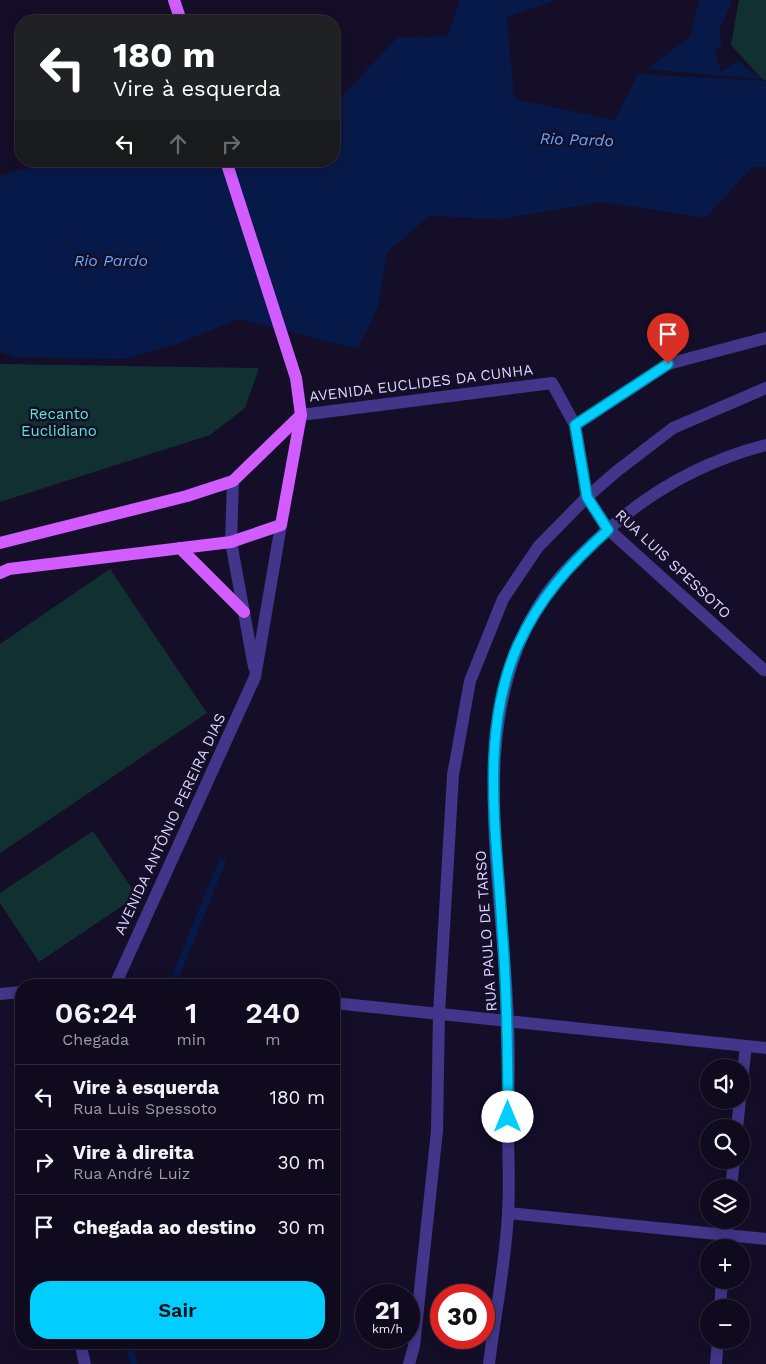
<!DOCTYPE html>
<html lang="pt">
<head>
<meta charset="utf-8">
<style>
	:root { --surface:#100a1e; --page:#1e182b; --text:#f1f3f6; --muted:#9c9aa4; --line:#302b3c; --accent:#01ceff }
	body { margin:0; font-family:"Work Sans",sans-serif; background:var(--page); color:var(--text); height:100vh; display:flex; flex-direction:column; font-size:19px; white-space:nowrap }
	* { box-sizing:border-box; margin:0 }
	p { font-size:16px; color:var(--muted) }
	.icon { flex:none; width:28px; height:28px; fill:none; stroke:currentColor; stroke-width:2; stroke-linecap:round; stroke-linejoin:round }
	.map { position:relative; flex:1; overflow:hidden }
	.side { position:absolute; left:15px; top:979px; width:325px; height:370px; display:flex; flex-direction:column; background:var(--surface); border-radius:20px; box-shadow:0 2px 12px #0003,0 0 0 1px var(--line) }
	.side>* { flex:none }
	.hud { position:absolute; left:15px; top:15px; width:325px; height:152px; border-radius:20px; box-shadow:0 2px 12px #0003,0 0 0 1px var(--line); background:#202124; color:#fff; overflow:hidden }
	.controls { position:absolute; left:700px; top:1059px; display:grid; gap:10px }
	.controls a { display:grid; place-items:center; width:50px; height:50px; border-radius:50%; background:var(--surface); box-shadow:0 2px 12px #0003,0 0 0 1px var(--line); font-size:25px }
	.speed { position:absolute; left:355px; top:1284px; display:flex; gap:10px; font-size:25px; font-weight:700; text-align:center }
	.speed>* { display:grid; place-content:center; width:65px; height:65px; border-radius:50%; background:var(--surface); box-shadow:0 2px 12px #0003,0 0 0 1px var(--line); line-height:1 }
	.speed small { font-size:12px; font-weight:400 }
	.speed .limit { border:8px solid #d22; background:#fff; color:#111 }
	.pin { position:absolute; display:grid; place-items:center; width:42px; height:42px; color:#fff; margin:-51px -21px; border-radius:50% 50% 50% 0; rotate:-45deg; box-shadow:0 0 5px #0007 }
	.pin .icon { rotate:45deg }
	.me { position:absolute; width:55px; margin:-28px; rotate:0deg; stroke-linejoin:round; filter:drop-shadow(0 0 4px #0008) }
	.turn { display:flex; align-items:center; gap:18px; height:105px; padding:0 15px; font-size:22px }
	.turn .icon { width:65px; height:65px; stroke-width:2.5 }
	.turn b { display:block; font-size:35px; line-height:42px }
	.lanes { display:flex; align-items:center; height:48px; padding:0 15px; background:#0003; justify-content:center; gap:25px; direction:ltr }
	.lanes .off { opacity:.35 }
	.eta { display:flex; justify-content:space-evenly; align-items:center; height:85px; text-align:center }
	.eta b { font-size:30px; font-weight:600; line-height:35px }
	.button { display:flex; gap:10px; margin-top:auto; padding:10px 15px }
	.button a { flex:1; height:58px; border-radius:20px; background:var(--accent); color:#111; font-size:20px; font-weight:600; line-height:58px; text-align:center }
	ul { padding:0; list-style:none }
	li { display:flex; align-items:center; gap:15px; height:65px; padding:0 15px; border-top:1px solid var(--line) }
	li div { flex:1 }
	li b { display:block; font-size:19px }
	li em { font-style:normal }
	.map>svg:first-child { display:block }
	.green { fill:#113032 }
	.water { fill:#071948 }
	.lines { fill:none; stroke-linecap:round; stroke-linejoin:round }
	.stream { stroke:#071948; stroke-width:7 }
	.minor { stroke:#413689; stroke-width:12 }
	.major { stroke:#d15cff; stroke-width:12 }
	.route-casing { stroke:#0186a6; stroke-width:12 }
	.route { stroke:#01ceff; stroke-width:9 }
	.labels { text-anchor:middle; stroke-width:5; stroke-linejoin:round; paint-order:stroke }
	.street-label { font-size:15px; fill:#ddd5ff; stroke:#150e28 }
	.park-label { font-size:15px; fill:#59e7d0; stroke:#150e28 }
	.water-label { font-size:16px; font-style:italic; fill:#63a8ff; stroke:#150e28 }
</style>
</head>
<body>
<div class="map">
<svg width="766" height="1364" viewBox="0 0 766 1364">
	<rect width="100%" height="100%" fill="#150e28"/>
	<g class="green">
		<path d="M739 0H766V80L762 79 731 45Z"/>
		<path d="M0 364 259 368 245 408 210 435 0 502Z"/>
		<path d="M110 569 207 713 0 853V644Z"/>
		<path d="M93 831 137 896 39 962 0 903V893Z"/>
	</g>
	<g class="water">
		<path d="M460 0H557L507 17 514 99 615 120 638 74 766 81V167H752L706 218 603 202 501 219 429 216 387 253 378 307 358 349 239 319 177 344 124 359 15 357 0 352V176L31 167 68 161H334V101L340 98 397 38 447 36Z"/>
		<path d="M699 0H732L719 31 722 42 715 53 721 72 738 61 762 79 647 69 690 37Z"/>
	</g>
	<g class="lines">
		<g class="stream">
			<path d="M172 985 222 862"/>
			<path d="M128 1342 134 1364"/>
		</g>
		<g class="minor">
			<path d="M301 415 552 383 575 425 587 497 608 529 764 670 766 669"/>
			<path d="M575 425 668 364 766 338"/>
			<path d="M233 481 231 542 254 667"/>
			<path d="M101 985H132"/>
			<path d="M115 985 255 677 281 525"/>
			<path d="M0 994 21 992"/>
			<path d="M334 1003 766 1048"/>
			<path d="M741 1090 746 1046"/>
			<path d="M737 1128 740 1100"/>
			<path d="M731 1188 734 1160"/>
			<path d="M508 1213 766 1239"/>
			<path d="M725 1248 728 1220"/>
			<path d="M720 1308 722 1280"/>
			<path d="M80 1342 85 1364"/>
			<path d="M409 1364 414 1346 437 1131 439 1013 453 775 470 681 503 599 538 547 587 497 617 471 673 428 766 388"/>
			<path d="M489 1364C495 1313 506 1262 508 1212 510 1184 508 1155 508 1127 508 1092 510 1056 508 1021 504 886 463 723 541 602 557 577 579 556 601 536 648 492 704 461 766 445"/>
			<path d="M716 1364 718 1340"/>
		</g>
		<g class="major">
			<path d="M174 0 181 21"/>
			<path d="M0 543 187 496 233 481 301 415"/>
			<path d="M180 548 244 612"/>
			<path d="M0 573 9 569 231 542 281 525 301 415 296 378 226 161"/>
		</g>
	</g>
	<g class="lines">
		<defs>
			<path id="route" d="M508 1117C508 1054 507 991 502 928 497 836 479 732 518 645 540 597 570 564 608 530L587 497 575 425 668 364"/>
		</defs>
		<use href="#route" class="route-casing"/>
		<use href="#route" class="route"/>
	</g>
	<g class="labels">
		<g class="street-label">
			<text transform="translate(421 383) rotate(-7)" y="5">AVENIDA EUCLIDES DA CUNHA</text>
			<text transform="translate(673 564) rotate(43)" y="5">RUA LUIS SPESSOTO</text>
			<text transform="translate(170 824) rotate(-65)" y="5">AVENIDA ANTÔNIO PEREIRA DIAS</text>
			<text transform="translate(486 931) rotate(-94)" y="5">RUA PAULO DE TARSO</text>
		</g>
		<g class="park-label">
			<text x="59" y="419">Recanto<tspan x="59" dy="17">Euclidiano</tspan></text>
		</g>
		<g class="water-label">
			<text transform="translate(577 139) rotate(2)" y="6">Rio Pardo</text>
			<text x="111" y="266">Rio Pardo</text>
		</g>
	</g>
</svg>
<div class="controls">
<a><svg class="icon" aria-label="sound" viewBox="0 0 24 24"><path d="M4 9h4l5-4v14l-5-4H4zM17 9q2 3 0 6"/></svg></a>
<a><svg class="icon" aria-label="search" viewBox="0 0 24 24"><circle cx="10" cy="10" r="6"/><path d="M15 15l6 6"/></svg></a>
<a><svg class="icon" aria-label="layers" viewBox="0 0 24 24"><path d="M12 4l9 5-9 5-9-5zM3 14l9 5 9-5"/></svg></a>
<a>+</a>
<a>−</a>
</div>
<div class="speed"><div>21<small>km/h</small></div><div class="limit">30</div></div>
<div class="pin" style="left:668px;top:364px;background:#d93025"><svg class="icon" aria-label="arrive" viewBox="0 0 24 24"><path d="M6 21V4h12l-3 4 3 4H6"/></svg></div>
<svg class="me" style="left:508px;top:1117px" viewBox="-20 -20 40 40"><circle r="19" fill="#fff"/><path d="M0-13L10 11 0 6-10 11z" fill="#01ceff"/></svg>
<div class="hud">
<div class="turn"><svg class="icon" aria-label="left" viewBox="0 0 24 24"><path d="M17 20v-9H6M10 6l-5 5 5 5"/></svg><div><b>180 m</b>Vire à esquerda</div></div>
<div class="lanes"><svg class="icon" aria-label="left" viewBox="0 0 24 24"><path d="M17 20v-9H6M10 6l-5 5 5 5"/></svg><svg class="icon off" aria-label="ahead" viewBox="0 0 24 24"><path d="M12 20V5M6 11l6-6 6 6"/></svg><svg class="icon off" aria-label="right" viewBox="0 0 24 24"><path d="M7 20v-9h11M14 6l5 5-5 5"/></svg></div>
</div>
<section class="side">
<div class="eta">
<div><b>06:24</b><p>Chegada</p></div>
<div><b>1</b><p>min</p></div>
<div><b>240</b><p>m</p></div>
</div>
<ul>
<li><svg class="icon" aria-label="left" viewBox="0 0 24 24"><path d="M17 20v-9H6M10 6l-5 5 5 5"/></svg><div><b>Vire à esquerda</b><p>Rua Luis Spessoto</p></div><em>180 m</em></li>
<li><svg class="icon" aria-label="right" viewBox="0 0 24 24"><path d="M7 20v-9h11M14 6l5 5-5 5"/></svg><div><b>Vire à direita</b><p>Rua André Luiz</p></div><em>30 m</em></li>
<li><svg class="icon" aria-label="arrive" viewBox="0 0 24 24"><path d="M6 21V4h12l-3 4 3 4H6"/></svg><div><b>Chegada ao destino</b></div><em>30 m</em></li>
</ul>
<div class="button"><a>Sair</a></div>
</section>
</div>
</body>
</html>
